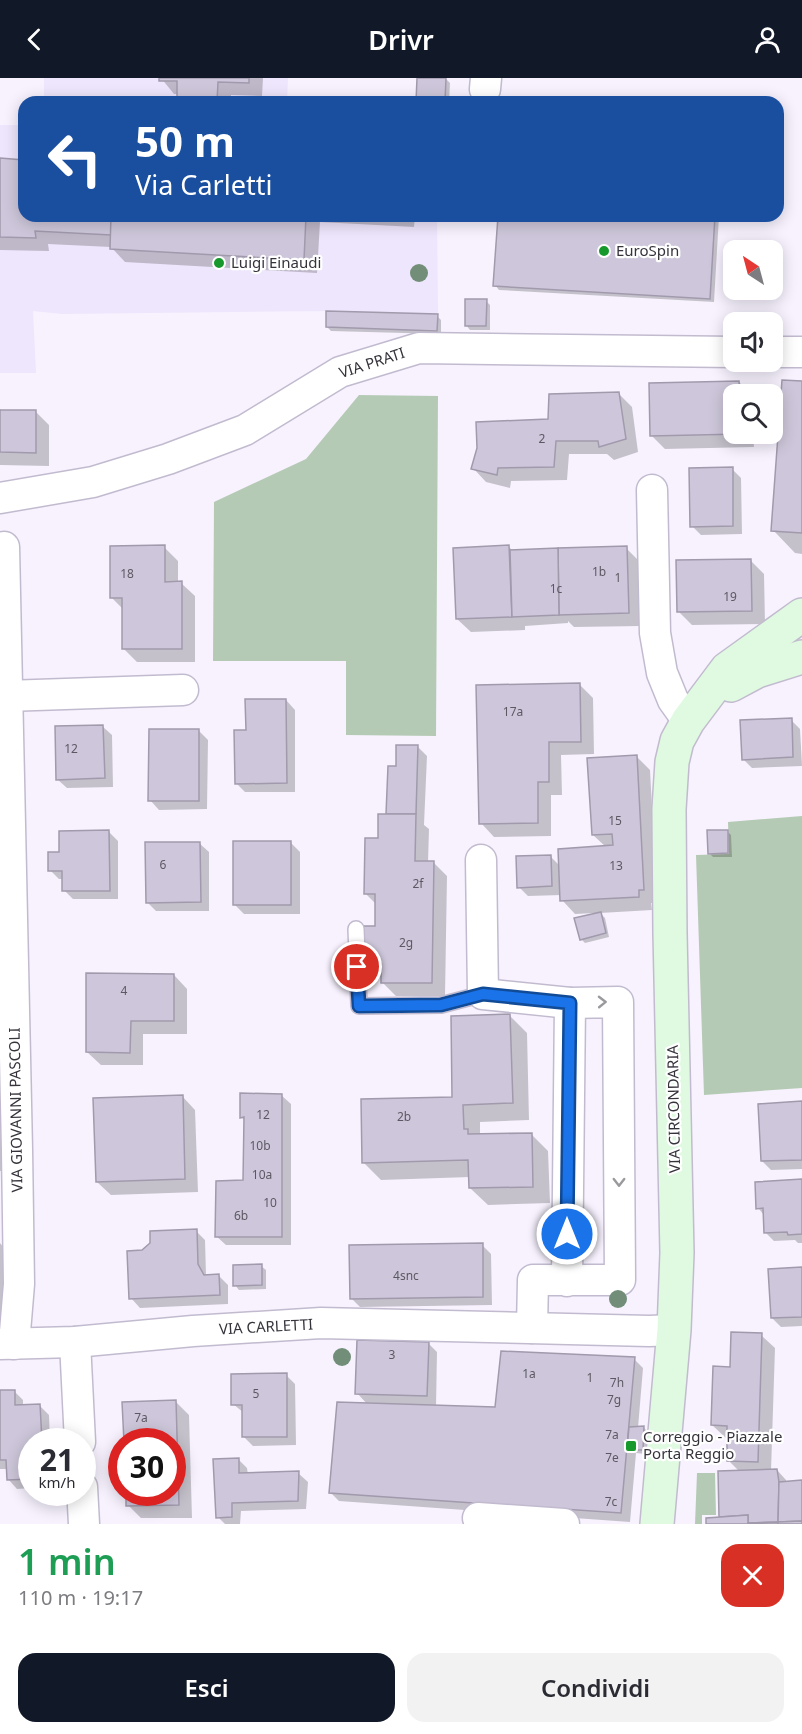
<!DOCTYPE html>
<html lang="it">
<head>
<meta charset="utf-8">
<style>
	:root { --surface:#fff; --page:#f2f2f3; --text:#2b2b33; --muted:#7c7c81; --accent:#111827 }
	body { margin:0; font-family:"Noto Sans",sans-serif; background:var(--page); color:var(--text); height:100vh; display:flex; flex-direction:column; font-size:22px; white-space:nowrap }
	* { box-sizing:border-box; margin:0 }
	p { font-size:20px; color:var(--muted) }
	.icon { flex:none; width:33px; height:33px; fill:none; stroke:currentColor; stroke-width:2; stroke-linecap:round; stroke-linejoin:round }
	.map { position:relative; height:1446px; overflow:hidden }
	.drawer { display:flex; flex-direction:column; background:var(--surface); flex:1 }
	.drawer>* { flex:none }
	.hud { position:absolute; left:18px; top:18px; width:766px; height:126px; border-radius:18px; box-shadow:0 3px 15px #0003; background:#1a4fa0; color:#fff; overflow:hidden }
	.needle { width:39px; rotate:324deg }
	.fabs { position:absolute; left:723px; top:162px; display:grid; gap:12px }
	.fabs a { display:grid; place-items:center; width:60px; height:60px; border-radius:12px; background:var(--surface); box-shadow:0 3px 15px #0003; font-size:30px }
	.speed { position:absolute; left:18px; top:1350px; display:flex; gap:12px; font-size:30px; font-weight:700; text-align:center }
	.speed>* { display:grid; place-content:center; width:78px; height:78px; border-radius:50%; background:var(--surface); box-shadow:0 3px 15px #0003; line-height:1 }
	.speed small { font-size:15px; font-weight:400 }
	.speed .limit { border:9px solid #d22; background:#fff; color:#111 }
	.pin { position:absolute; display:grid; place-items:center; width:51px; height:51px; color:#fff; margin:-26px; border:3px solid #fff; border-radius:50%; box-shadow:0 2px 6px #0007 }
	.me { position:absolute; width:66px; margin:-33px; rotate:0deg; stroke-linejoin:round; filter:drop-shadow(0 0 4px #0008) }
	.turn { display:flex; align-items:center; gap:21px; height:126px; padding:0 18px; font-size:27px }
	.turn .icon { width:78px; height:78px; stroke-width:2.5 }
	.turn b { display:block; font-size:42px; line-height:51px }
	.round { display:grid; place-items:center; flex:none; width:63px; height:63px; border-radius:18px; background:var(--page) }
	.headline { display:flex; align-items:center; justify-content:space-between; height:102px; padding:0 18px }
	h1 { font-size:36px; font-weight:600; line-height:45px; color:#1e9e55 }
	.cta { display:flex; gap:12px; margin-top:auto; padding:12px 18px }
	.cta a { flex:1; height:69px; border-radius:18px; background:var(--accent); color:#fff; font-size:24px; font-weight:600; line-height:69px; text-align:center }
	.cta a+a { background:var(--page); color:var(--text) }
	header { display:flex; justify-content:space-between; align-items:center; height:78px; padding:0 18px; background:var(--accent); color:#fff; font-size:27px; font-weight:600 }
	.map>svg:first-child { display:block }
	.built { fill:#eee6fc }
	.green { fill:#b5cab5 }
	.shadow { fill:#0003 }
	.building { fill:#cec7db; stroke:#a19aad; stroke-width:1.5 }
	.lines { fill:none; stroke-linecap:round; stroke-linejoin:round }
	.service-casing { stroke:#c2bbcf; stroke-width:18 }
	.minor-casing { stroke:#c2bbcf; stroke-width:33 }
	.secondary-casing { stroke:#c2bbcf; stroke-width:36 }
	.service { stroke:#fff; stroke-width:15 }
	.minor { stroke:#fff; stroke-width:30 }
	.secondary { stroke:#dffae0; stroke-width:33 }
	.tree { fill:#728e79 }
	.oneway { stroke:#9a999d }
	.route-casing { stroke:#114b97; stroke-width:15 }
	.route { stroke:#1a73e8; stroke-width:10 }
	.poi-dot { fill:#16982d; stroke:#fff; stroke-width:2 }
	.labels { text-anchor:middle; stroke-width:4.5; stroke-linejoin:round; paint-order:stroke }
	.number-label { font-size:12px; fill:#5c5863 }
	.poi-label { font-size:15px; fill:#36333b; stroke:#fff; text-anchor:start }
	.street-label { font-size:15px; fill:#36333b; stroke:#fff }
</style>
</head>
<body>
<header><svg class="icon" aria-label="back" viewBox="0 0 24 24"><path d="M15 5l-7 7 7 7"/></svg>Drivr<svg class="icon" aria-label="person" viewBox="0 0 24 24"><circle cx="12" cy="8" r="4"/><path d="M4 21q1-7 8-7t8 7"/></svg></header>
<div class="map">
<svg width="802" height="1446" viewBox="0 0 802 1446">
	<rect width="100%" height="100%" fill="#f7f2fe"/>
	<g class="built">
		<path d="M44 0H288L287 24H44Z"/>
		<path d="M0 47H24V138H437L438 236 326 233 62 236 33 233 36 295H0Z"/>
	</g>
	<g class="green">
		<path d="M359 317 438 318 436 658 346 657V583H213L214 424 306 381Z"/>
		<path d="M802 738V1010L704 1017 696 777 729 776 728 744Z"/>
		<path d="M697 1395H715L716 1437H702V1446H695Z"/>
	</g>
	<g class="shadow">
		<path d="M161 0H263L262 18 231 17V24H178V16H174Z"/>
		<path d="M419 0 446 1 450 5 449 24H417Z"/>
		<path d="M0 82 24 83V138H415L414 149 320 144 317 195 125 184 111 169 48 166 49 173 0 172Z"/>
		<path d="M499 138H719L714 224 499 212 495 207Z"/>
		<path d="M486 223 490 227V252H470L466 247Z"/>
		<path d="M437 238 441 242V256L331 253 327 249Z"/>
		<path d="M739 304 751 316H734V356H753L754 369 665 371 652 358Z"/>
		<path d="M802 305V476L795 475 773 452Z"/>
		<path d="M618 315 632 329 638 374 614 382 607 376H569L567 402 511 403 510 410 486 404 473 390 550 343Z"/>
		<path d="M0 331 3 333H35L49 347V388L0 387Z"/>
		<path d="M732 391 741 400 742 456 701 457 692 448Z"/>
		<path d="M164 469 178 483V505H181L195 518V584H137L123 570V531L112 520Z"/>
		<path d="M509 469 513 473 626 470 640 484 641 548 574 549 568 543V545L525 548V552L471 554 457 541Z"/>
		<path d="M750 482 764 496 765 546 692 547 679 534Z"/>
		<path d="M579 606 593 620 594 676 561 677 562 717H551V758L494 759 481 745Z"/>
		<path d="M286 622 295 632V714H245L236 705 247 654Z"/>
		<path d="M791 642 800 651 802 688 752 690 743 681Z"/>
		<path d="M102 648 112 657 113 709 67 710 57 701Z"/>
		<path d="M198 652 208 662 207 731 159 732 150 722Z"/>
		<path d="M418 669 427 678 424 747 429 751 428 785H434L447 798 445 918H396L382 904V899H377L363 885 377 850V827L365 815 387 737 398 690Z"/>
		<path d="M636 678 650 692 657 825H651L652 832 600 835 605 840 609 859 585 865 581 861 595 835 575 836 562 822V817L528 818 519 809 550 778 560 788 606 769 593 757Z"/>
		<path d="M727 753 731 757 732 779H713L709 775Z"/>
		<path d="M109 754 118 763V821H73L64 812V801H59L50 792 61 776Z"/>
		<path d="M199 765 209 774V833H156L147 824Z"/>
		<path d="M291 765 300 774V836H244L234 826Z"/>
		<path d="M174 897 187 911V956H143V987H101L87 974Z"/>
		<path d="M510 938 527 955 529 1042 480 1044V1057L531 1056 548 1073 550 1125 488 1127 470 1110V1099L381 1102 364 1085 454 1020Z"/>
		<path d="M281 1017 291 1026V1167H226L216 1158 245 1103 246 1044 241 1039Z"/>
		<path d="M182 1018 195 1032 198 1114 111 1117 97 1104Z"/>
		<path d="M802 1025V1091L771 1092 762 1083Z"/>
		<path d="M0 1036 2 1093H0Z"/>
		<path d="M802 1103V1165H798L795 1162 774 1163 765 1154 764 1137 758 1130Z"/>
		<path d="M196 1153 205 1162 206 1197 207 1198H219L228 1207V1226L140 1230 131 1220Z"/>
		<path d="M0 1165 4 1170 6 1235H0Z"/>
		<path d="M482 1167 491 1176 492 1227 360 1229 351 1220Z"/>
		<path d="M261 1188 266 1192V1211L239 1212 235 1207Z"/>
		<path d="M802 1191V1248L781 1249 772 1240Z"/>
		<path d="M761 1257 775 1270 771 1393 777 1392 786 1402V1405L802 1404V1446H707L720 1441V1395L740 1394 728 1382 729 1360H726L712 1347 732 1291Z"/>
		<path d="M428 1265 437 1274 436 1329 496 1331 634 1281 643 1290 638 1350H644L648 1354 646 1376 636 1375 630 1444 339 1423 330 1414 368 1327 357 1315Z"/>
		<path d="M286 1297 295 1306 296 1367 253 1368 244 1359V1335L233 1326Z"/>
		<path d="M14 1313 23 1322V1328H40L49 1337 50 1364H32V1410L17 1411 8 1401V1391H0V1314Z"/>
		<path d="M176 1324 189 1337 192 1440H141L128 1427 172 1414Z"/>
		<path d="M238 1381 247 1390 248 1397 298 1395 308 1404 306 1431 241 1433 240 1446H225L218 1439Z"/>
	</g>
	<g class="building">
		<path d="M159 0H249V5L218 4 217 24H177V3H159Z"/>
		<path d="M417 0H446L445 24H416Z"/>
		<path d="M0 80 24 82V138H111V157L35 153 36 160 0 159Z"/>
		<path d="M111 138H306L304 182 110 171Z"/>
		<path d="M498 138H715L710 221 493 208Z"/>
		<path d="M465 221H487L486 248H465Z"/>
		<path d="M326 233 438 236 437 253 326 249Z"/>
		<path d="M782 302 802 303V455L771 453Z"/>
		<path d="M739 303 740 316H734V356H741L650 358 649 305Z"/>
		<path d="M619 314 626 361 599 369 598 363H556L554 389 498 390 497 397 471 391 477 370 476 344 548 341 549 316Z"/>
		<path d="M0 332H36V375L0 374Z"/>
		<path d="M733 389V448L690 449 689 390Z"/>
		<path d="M165 467V504L182 503V571H122V520H110V468Z"/>
		<path d="M509 467 512 539 456 541 453 470Z"/>
		<path d="M627 468 629 535 559 537 558 470Z"/>
		<path d="M558 470 559 537 512 539 510 472Z"/>
		<path d="M751 481 752 533 677 534 676 482Z"/>
		<path d="M580 605 581 664H549V704H538V745L479 746 476 607Z"/>
		<path d="M245 621H286L287 705 235 706 234 652H246Z"/>
		<path d="M792 640 793 679 742 682 740 642Z"/>
		<path d="M103 647 105 700 56 702 55 648Z"/>
		<path d="M149 651H199V723H148Z"/>
		<path d="M396 667H418L416 736H386L388 688H396Z"/>
		<path d="M637 677 644 812H639V819L560 823 558 771 613 767 612 756 592 757 587 680Z"/>
		<path d="M378 736H416L415 783H434L432 905H381V886H361L362 848H375V816H364L365 760H378Z"/>
		<path d="M109 752 110 813H62V793H48V774H59V753Z"/>
		<path d="M707 752H728V775L708 776Z"/>
		<rect x="233" y="763" width="58" height="64"/>
		<path d="M145 764H200L201 824 146 825Z"/>
		<path d="M551 777 552 808 517 810 516 778Z"/>
		<path d="M601 834 606 855 580 862 574 840Z"/>
		<path d="M86 895 174 896V943H131L130 975 86 974Z"/>
		<path d="M510 936 513 1025 463 1027 464 1051H468V1056L532 1055 533 1109 469 1110 468 1082 362 1085 361 1021 452 1019 451 938Z"/>
		<path d="M240 1015 282 1016V1159H215L216 1103 243 1102 244 1039 240 1040Z"/>
		<path d="M183 1017 185 1101 96 1104 93 1020Z"/>
		<path d="M802 1023V1082L761 1083 758 1026Z"/>
		<path d="M802 1101V1156L788 1157 787 1154 764 1155 763 1130 756 1131 755 1104Z"/>
		<path d="M197 1151 198 1186 204 1197 219 1196 220 1217 129 1221 127 1173 142 1172 150 1165V1153Z"/>
		<path d="M483 1165V1219L350 1221 349 1167Z"/>
		<path d="M262 1186V1207L233 1208V1187Z"/>
		<path d="M802 1189V1239L771 1240 768 1191Z"/>
		<path d="M731 1254 762 1255 758 1384 727 1383V1348L711 1347 713 1288 730 1289Z"/>
		<path d="M357 1262 429 1264 427 1318 355 1316Z"/>
		<path d="M501 1273 635 1279 621 1435 329 1415 337 1324 495 1329Z"/>
		<path d="M287 1295V1359H242V1327H231V1296Z"/>
		<path d="M0 1312H15V1327L40 1326 42 1364H32V1401L7 1402 6 1382H0Z"/>
		<path d="M176 1322 179 1427 126 1428V1414H172V1364H124L122 1324Z"/>
		<path d="M644 1348 643 1372H627L629 1349Z"/>
		<path d="M239 1380V1395L299 1393 298 1423 232 1425V1439L216 1440 213 1381Z"/>
		<path d="M777 1391 779 1404 778 1444 748 1445V1437L719 1439 718 1393Z"/>
		<path d="M802 1402V1443L778 1444 779 1404Z"/>
		<path d="M748 1437V1446H706V1440Z"/>
		<path d="M802 1443V1446H778V1444Z"/>
		<path d="M778 1444V1446H748V1445Z"/>
	</g>
	<g class="lines">
		<defs>
			<path id="service" d="M356 851 359 928 441 927 483 916"/>
			<g id="minor">
				<path d="M485 11 486 0"/>
				<path d="M772 274H802"/>
				<path d="M652 412 655 555 662 595 673 622 688 643"/>
				<path d="M0 420 93 404 168 381 245 352 340 294 419 270 734 274"/>
				<path d="M4 469 17 1072 19 1206 14 1266"/>
				<path d="M6 618 183 612"/>
				<path d="M481 782 483 916 570 925"/>
				<path d="M532 1250 533 1202H620L618 924 570 925 567 1203"/>
				<path d="M75 1264 80 1364"/>
				<path d="M0 1266 75 1264 193 1253 321 1245 649 1253 674 1252"/>
				<path d="M82 1409 84 1446"/>
				<path d="M478 1440 564 1446"/>
			</g>
			<g id="secondary">
				<path d="M731 607 757 593 802 579"/>
				<path d="M657 1446 674 1252 677 1175 670 855 669 731 672 684 677 663 688 643 727 591 802 537"/>
			</g>
		</defs>
		<use href="#service" class="service-casing"/>
		<use href="#minor" class="minor-casing"/>
		<use href="#secondary" class="secondary-casing"/>
		<use href="#service" class="service"/>
		<use href="#minor" class="minor"/>
		<use href="#secondary" class="secondary"/>
	</g>
	<g class="tree">
		<circle cx="419" cy="195" r="9"/>
		<circle cx="618" cy="1221" r="9"/>
		<circle cx="342" cy="1279" r="9"/>
	</g>
	<defs><path id="oneway-chevron" d="M-2-3.5L2.5 0L-2 3.5" fill="none" stroke-width="1.6" stroke-linecap="round" stroke-linejoin="round" transform="scale(1.5)"/></defs>
	<g class="oneway">
		<use href="#oneway-chevron" transform="translate(602 924) rotate(-1)"/>
		<use href="#oneway-chevron" transform="translate(619 1104) rotate(90)"/>
	</g>
	<g class="lines">
		<defs>
			<path id="route" d="M357 889 359 928 441 927 483 916 570 925 567 1156"/>
		</defs>
		<use href="#route" class="route-casing"/>
		<use href="#route" class="route"/>
	</g>
	<g class="poi-dot">
		<circle cx="604" cy="173" r="6"/>
		<circle cx="219" cy="185" r="6"/>
		<rect x="625" y="1362" width="12" height="12" rx="3"/>
	</g>
	<g class="labels">
		<g class="number-label">
			<text x="542" y="365">2</text>
			<text x="599" y="498">1b</text>
			<text x="127" y="500">18</text>
			<text x="618" y="504">1</text>
			<text x="556" y="515">1c</text>
			<text x="730" y="523">19</text>
			<text x="513" y="638">17a</text>
			<text x="71" y="675">12</text>
			<text x="615" y="747">15</text>
			<text x="163" y="791">6</text>
			<text x="616" y="792">13</text>
			<text x="418" y="810">2f</text>
			<text x="406" y="869">2g</text>
			<text x="124" y="917">4</text>
			<text x="263" y="1041">12</text>
			<text x="404" y="1043">2b</text>
			<text x="260" y="1072">10b</text>
			<text x="262" y="1101">10a</text>
			<text x="270" y="1129">10</text>
			<text x="241" y="1142">6b</text>
			<text x="406" y="1202">4snc</text>
			<text x="392" y="1281">3</text>
			<text x="529" y="1300">1a</text>
			<text x="590" y="1304">1</text>
			<text x="617" y="1309">7h</text>
			<text x="256" y="1320">5</text>
			<text x="614" y="1326">7g</text>
			<text x="141" y="1344">7a</text>
			<text x="612" y="1361">7a</text>
			<text x="612" y="1384">7e</text>
			<text x="611" y="1428">7c</text>
		</g>
		<g class="poi-label">
			<text x="616" y="178">EuroSpin</text>
			<text x="231" y="190">Luigi Einaudi</text>
			<text x="643" y="1364">Correggio - Piazzale<tspan x="643" dy="17">Porta Reggio</tspan></text>
		</g>
		<g class="street-label">
			<text transform="translate(372 285) rotate(-18)" y="5">VIA PRATI</text>
			<text transform="translate(674 1031) rotate(-91)" y="5">VIA CIRCONDARIA</text>
			<text transform="translate(16 1032) rotate(-91)" y="5">VIA GIOVANNI PASCOLI</text>
			<text transform="translate(266 1249) rotate(-3)" y="5">VIA CARLETTI</text>
		</g>
	</g>
</svg>
<div class="fabs">
<a><svg class="needle" viewBox="-14 -14 28 28"><path d="M0-13l5 13h-10z" fill="#e53935"/><path d="M0 13l5-13h-10z" fill="#7c7c81"/></svg></a>
<a><svg class="icon" aria-label="sound" viewBox="0 0 24 24"><path d="M4 9h4l5-4v14l-5-4H4zM17 9q2 3 0 6"/></svg></a>
<a><svg class="icon" aria-label="search" viewBox="0 0 24 24"><circle cx="10" cy="10" r="6"/><path d="M15 15l6 6"/></svg></a>
</div>
<div class="speed"><div>21<small>km/h</small></div><div class="limit">30</div></div>
<div class="pin" style="left:357px;top:889px;background:#d93025"><svg class="icon" aria-label="arrive" viewBox="0 0 24 24"><path d="M6 21V4h12l-3 4 3 4H6"/></svg></div>
<svg class="me" style="left:567px;top:1156px" viewBox="-20 -20 40 40"><circle r="17" fill="#1a73e8" stroke="#fff" stroke-width="3"/><path d="M0-11L8 9 0 5-8 9z" fill="#fff"/></svg>
<div class="hud">
<div class="turn"><svg class="icon" aria-label="left" viewBox="0 0 24 24"><path d="M17 20v-9H6M10 6l-5 5 5 5"/></svg><div><b>50 m</b>Via Carletti</div></div>
</div>
</div>
<section class="drawer">
<div class="headline"><div><h1>1 min</h1><p>110 m · 19:17</p></div><a class="round" style="background:#d93025;color:#fff"><svg class="icon" aria-label="close" viewBox="0 0 24 24"><path d="M6 6l12 12M18 6L6 18"/></svg></a></div>
<div class="cta"><a>Esci</a><a>Condividi</a></div>
</section>
</body>
</html>
